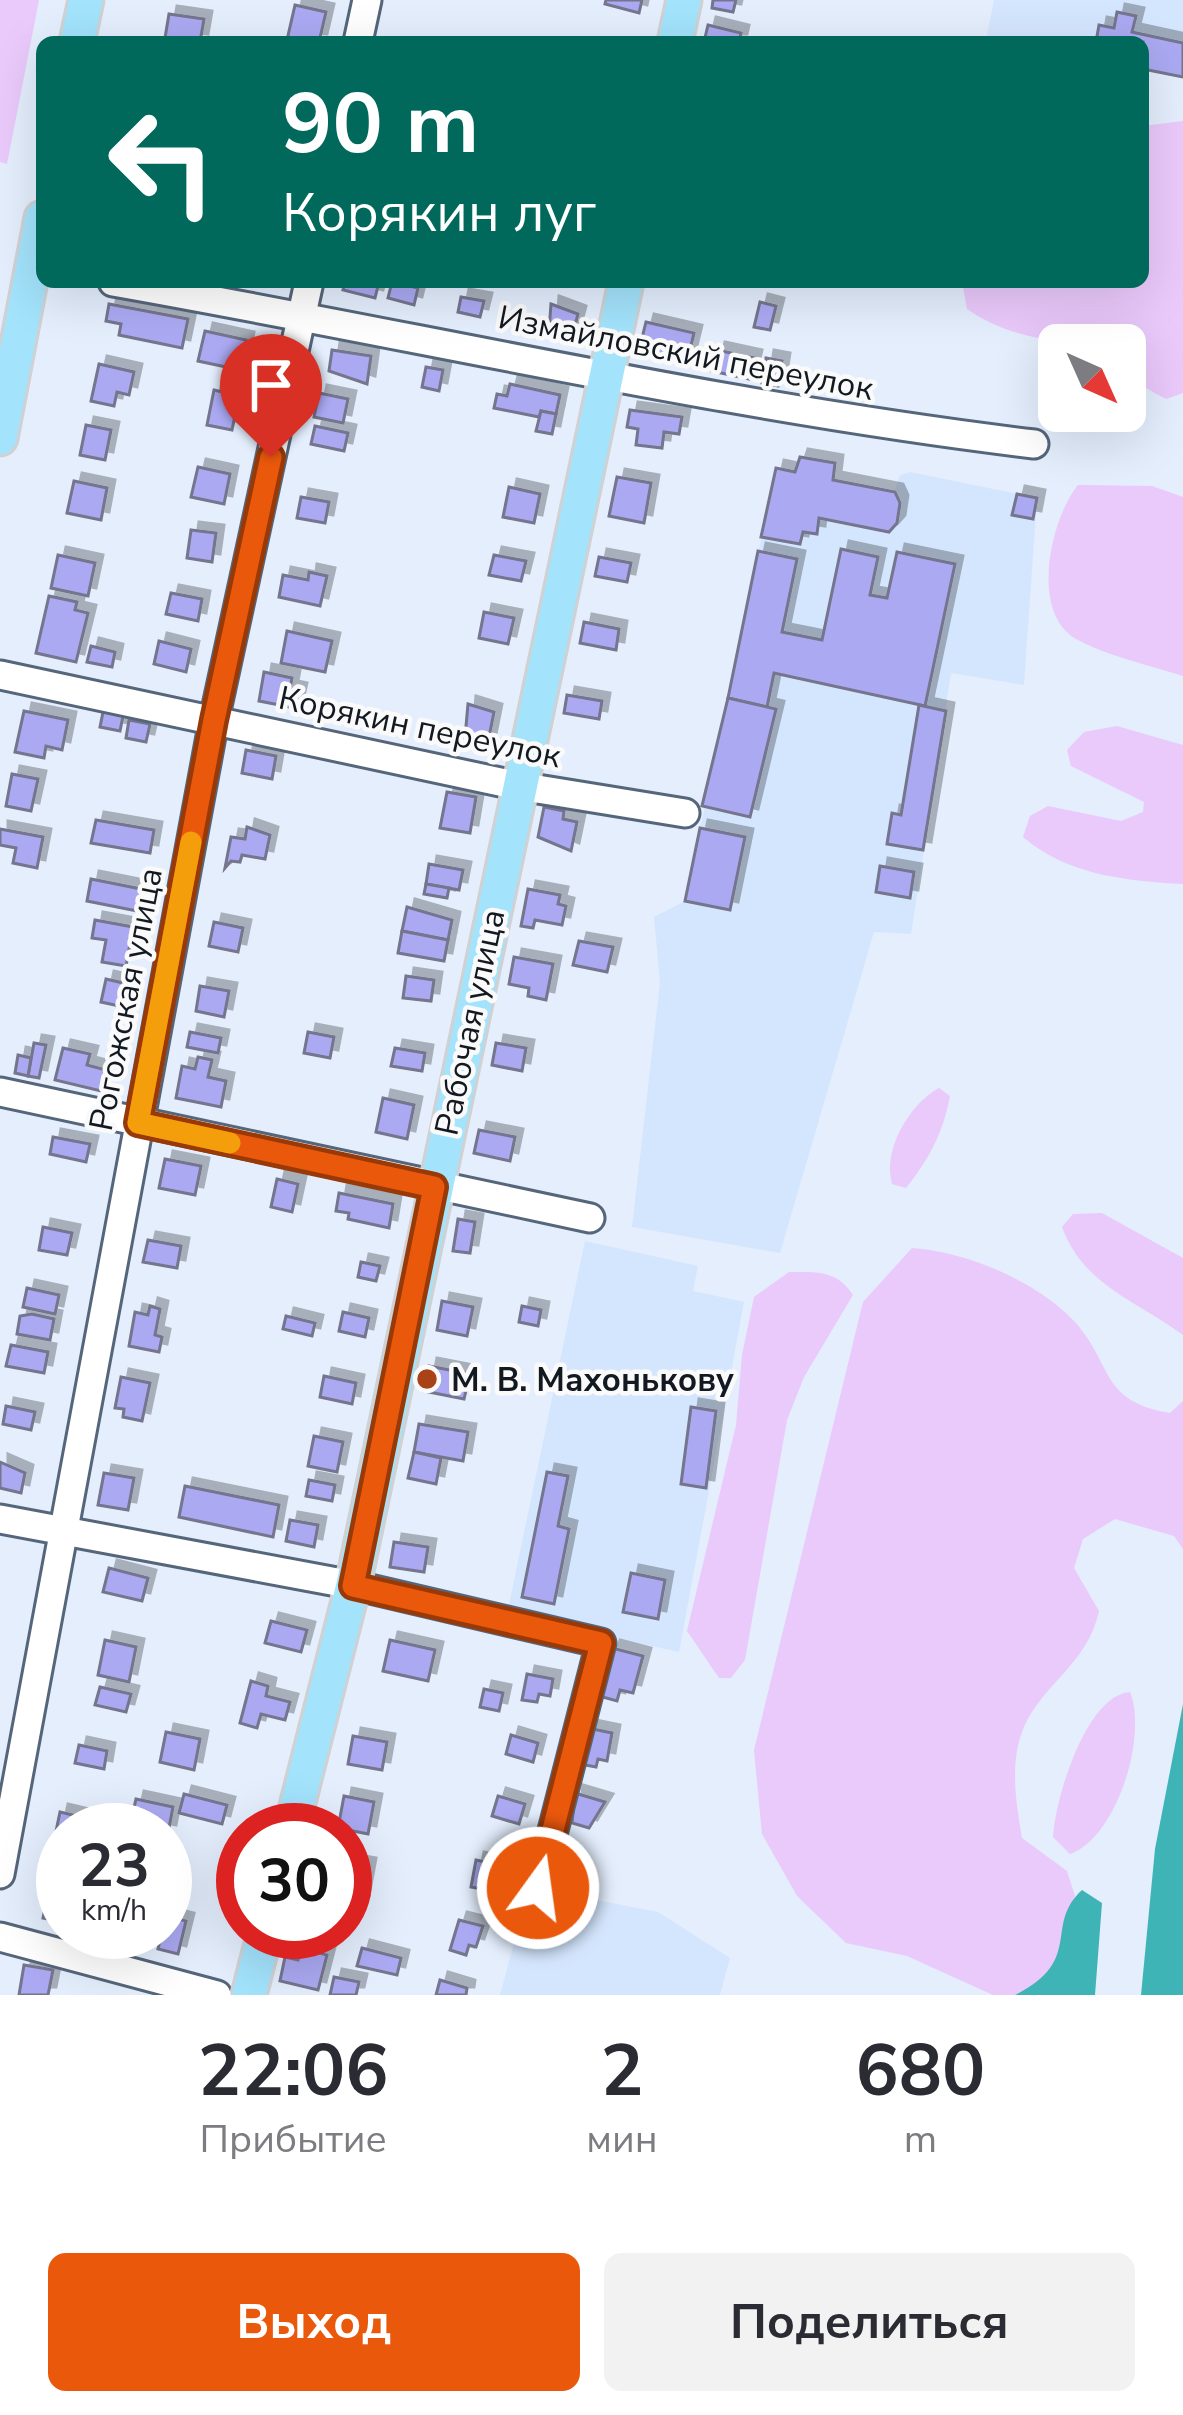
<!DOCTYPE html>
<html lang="ru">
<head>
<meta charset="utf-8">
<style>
	:root { --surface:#fff; --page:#f2f2f3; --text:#2b2b33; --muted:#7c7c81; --accent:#ea580c }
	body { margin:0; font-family:"Nunito Sans",sans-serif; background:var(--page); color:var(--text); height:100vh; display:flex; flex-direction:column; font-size:45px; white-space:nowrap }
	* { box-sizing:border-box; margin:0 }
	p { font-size:39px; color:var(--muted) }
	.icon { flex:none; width:66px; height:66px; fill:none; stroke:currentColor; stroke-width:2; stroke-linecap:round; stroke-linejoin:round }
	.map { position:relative; height:1995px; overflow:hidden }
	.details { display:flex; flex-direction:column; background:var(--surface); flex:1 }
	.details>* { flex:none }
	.guide { position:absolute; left:36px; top:36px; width:1113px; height:252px; border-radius:18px; box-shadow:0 12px 48px #0002; background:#00695c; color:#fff; overflow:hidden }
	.needle { width:78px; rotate:135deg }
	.fabs { position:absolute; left:1038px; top:324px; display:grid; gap:24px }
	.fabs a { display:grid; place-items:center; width:108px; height:108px; border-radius:18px; background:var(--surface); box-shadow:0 12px 48px #0002; font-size:60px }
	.speed { position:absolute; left:36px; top:1803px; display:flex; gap:24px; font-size:60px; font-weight:700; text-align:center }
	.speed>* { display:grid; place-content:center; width:156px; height:156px; border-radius:50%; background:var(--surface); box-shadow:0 12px 48px #0002; line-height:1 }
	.speed small { font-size:30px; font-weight:400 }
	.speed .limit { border:18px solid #d22; background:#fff; color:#111 }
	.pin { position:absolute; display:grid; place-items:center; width:102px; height:102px; color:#fff; margin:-123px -51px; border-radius:50% 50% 50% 0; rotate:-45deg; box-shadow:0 0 12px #0007 }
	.pin .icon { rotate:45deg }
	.me { position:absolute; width:132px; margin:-66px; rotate:14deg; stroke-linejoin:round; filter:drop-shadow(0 0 9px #0008) }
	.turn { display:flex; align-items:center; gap:42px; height:252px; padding:0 48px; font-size:54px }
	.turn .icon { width:156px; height:156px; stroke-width:2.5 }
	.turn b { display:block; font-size:84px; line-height:102px }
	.eta { display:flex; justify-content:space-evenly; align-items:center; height:204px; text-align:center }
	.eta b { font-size:72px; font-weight:700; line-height:84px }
	.cta { display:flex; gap:24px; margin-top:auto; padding:24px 48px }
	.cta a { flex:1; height:138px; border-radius:18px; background:var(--accent); color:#fff; font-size:48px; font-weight:700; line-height:138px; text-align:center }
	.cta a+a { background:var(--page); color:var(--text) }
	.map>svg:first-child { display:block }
	.built { fill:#d4e6fe }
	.green { fill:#eac9fb }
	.water { fill:#3eb4b7 }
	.building { fill:#aba9f2; stroke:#74748d; stroke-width:3; filter:url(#shadow) }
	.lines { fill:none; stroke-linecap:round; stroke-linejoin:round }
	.minor-casing { stroke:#56667a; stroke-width:33 }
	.major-casing { stroke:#d0d1d3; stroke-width:39 }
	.minor { stroke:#fff; stroke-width:27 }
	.major { stroke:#a3e3fc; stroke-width:33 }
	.route-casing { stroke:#983908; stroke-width:30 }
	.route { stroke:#ea580c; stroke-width:21 }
	.slow { stroke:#f59e0b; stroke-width:21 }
	.poi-dot { fill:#a94317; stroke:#fafafa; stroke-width:4.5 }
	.labels { text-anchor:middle; stroke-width:9; stroke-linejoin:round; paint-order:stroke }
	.street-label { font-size:33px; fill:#131921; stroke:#fafafa }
	.poi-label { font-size:33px; font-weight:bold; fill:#131921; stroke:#fafafa; text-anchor:start }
</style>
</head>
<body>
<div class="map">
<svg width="1183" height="1995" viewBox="0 0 1183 1995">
	<defs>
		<filter id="shadow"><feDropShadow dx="8" dy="-8" stdDeviation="0" flood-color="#0004"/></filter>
	</defs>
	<rect width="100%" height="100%" fill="#e4eefd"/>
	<g class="built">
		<path d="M994 0H1183V77L1143 69V42L986 40Z"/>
		<path d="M800 457 835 463 834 480 894 492 900 475 910 472 1037 498 1024 685 951 673 911 934 874 932 780 1253 632 1227 660 983 654 917 685 901 776 468 795 472Z"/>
		<path d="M585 1241 698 1266 693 1291 744 1302 679 1652 507 1614Z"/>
		<path d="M529 1887 658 1912 730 1958 720 1995H500Z"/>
	</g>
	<g class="green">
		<path d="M0 0H39L7 164 0 162Z"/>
		<path d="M1183 121V393L1166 399C1138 384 1125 377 1125 345 1070 345 1013 341 967 309L962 282H1143V126Z"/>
		<path d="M1078 485 1152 486 1183 497V676C1149 665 1107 656 1076 639 1029 612 1051 518 1078 485Z"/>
		<path d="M1117 726 1183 745V884C1127 881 1067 875 1023 837L1030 816 1048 806 1121 821 1143 812 1144 802 1071 766 1067 750 1084 732Z"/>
		<path d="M939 1088 950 1096C943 1133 929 1159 906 1188L892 1184C882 1149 910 1104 939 1088Z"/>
		<path d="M1102 1213 1183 1258V1335C1137 1301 1083 1285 1062 1227L1073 1214Z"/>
		<path d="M912 1248C964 1251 1037 1281 1074 1321 1114 1365 1099 1401 1170 1413L1183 1401V1549L1174 1536 1115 1519 1083 1539 1074 1568 1099 1611C1087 1665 1044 1682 1024 1727 1009 1761 1016 1803 1022 1838L1067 1871 1075 1896 1053 1970 1043 1981 1015 1995H993L907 1956 846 1943 797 1896 762 1834 754 1750 863 1302Z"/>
		<path d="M789 1272C817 1272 837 1270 853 1295L804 1377 787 1420 745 1660 731 1678H719L687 1631 736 1425 742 1355 754 1297Z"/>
		<path d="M1130 1692C1148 1737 1116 1838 1070 1854L1053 1837C1055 1799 1086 1695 1130 1692Z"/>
	</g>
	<g class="water">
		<path d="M1183 1704V1995H1141L1155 1849Z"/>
		<path d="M1082 1890 1102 1903 1095 1995H1015C1085 1960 1043 1926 1082 1890Z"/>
	</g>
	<g class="building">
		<path d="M606 0H642L639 13 605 4Z"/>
		<path d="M713 0H736L733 12 712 8Z"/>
		<path d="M295 5 326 12 319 42 287 40Z"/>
		<path d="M1117 12 1136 16 1132 32 1183 43V77L1143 69V42H1096L1099 25 1114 28Z"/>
		<path d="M169 14 204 19 200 42 165 38Z"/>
		<path d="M708 25 741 33 739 42H704Z"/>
		<path d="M379 282 375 298 343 290 345 282Z"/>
		<path d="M392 282 418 288 414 305 388 298Z"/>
		<path d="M461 297 484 301 480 317 458 312Z"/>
		<path d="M760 302 776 306 770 330 754 327Z"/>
		<path d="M109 304 188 319 182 348 119 335 121 324 106 321Z"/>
		<path d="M551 304 578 314 572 337 549 331Z"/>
		<path d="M646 322 694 333 687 362 639 350Z"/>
		<path d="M205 331 246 340 240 370 198 361Z"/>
		<path d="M332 350 371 356 367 384 329 371Z"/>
		<path d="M717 350 754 358 749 379 712 371Z"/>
		<path d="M766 358 782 361 778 386 762 383Z"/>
		<path d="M99 364 134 372 129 395 117 392 114 406 91 401Z"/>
		<path d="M426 367 443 370 439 391 422 387Z"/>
		<path d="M510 384 560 395 556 414 541 411 539 417 494 408 497 394 507 396Z"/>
		<path d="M214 390 239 396 232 430 207 425Z"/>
		<path d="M319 393 348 399 343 423 314 417Z"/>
		<path d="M630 410 682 417 679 434 664 432 662 448 636 445 638 429 627 427Z"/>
		<path d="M541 411 556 414 552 434 536 431Z"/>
		<path d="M86 425 111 430 105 460 80 455Z"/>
		<path d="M315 426 348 433 344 451 311 444Z"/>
		<path d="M800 457 835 463 833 480 895 492 900 503 897 523 889 532 819 518 817 534 803 532 800 544 761 537 776 468 795 472Z"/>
		<path d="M198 467 230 474 224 504 191 497Z"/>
		<path d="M617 477 651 483 644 523 609 516Z"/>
		<path d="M74 481 107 488 101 520 67 513Z"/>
		<path d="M509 487 540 494 534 523 503 517Z"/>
		<path d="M1017 494 1037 498 1033 519 1012 515Z"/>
		<path d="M301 497 329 502 325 523 297 518Z"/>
		<path d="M191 530 216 533 212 562 187 558Z"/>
		<path d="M841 549 878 557 870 595 887 598 897 552 955 564 925 706 774 673 767 707 728 698 758 551 797 559 782 632 822 640Z"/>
		<path d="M58 555 95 563 88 596 51 588Z"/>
		<path d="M494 555 526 561 521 581 489 575Z"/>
		<path d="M599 557 631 563 627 582 595 576Z"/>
		<path d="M309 572 327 576 320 606 279 597 283 575 308 580Z"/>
		<path d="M171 593 202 599 198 621 166 614Z"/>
		<path d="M49 596 77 602 75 610 88 613 76 662 36 653Z"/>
		<path d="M484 612 514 618 508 644 479 638Z"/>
		<path d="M584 622 619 629 616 650 580 643Z"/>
		<path d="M287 631 332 641 325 672 281 663Z"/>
		<path d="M159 641 191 649 186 672 154 664Z"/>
		<path d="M91 646 115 652 112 667 87 662Z"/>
		<path d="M264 672 292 678 290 689 299 691 295 708 259 701Z"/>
		<path d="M567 695 602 701 599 719 564 713Z"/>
		<path d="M728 698 776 709 750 817 702 806Z"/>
		<path d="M468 704 494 712 488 742 465 737Z"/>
		<path d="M919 705 946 711 923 850 887 844 892 813 901 815Z"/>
		<path d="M104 707 124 711 120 731 100 727Z"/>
		<path d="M24 711 68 720 62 750 46 746 44 758 15 752Z"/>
		<path d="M129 720 150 724 146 742 126 738Z"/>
		<path d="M246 750 276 756 272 779 242 773Z"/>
		<path d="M12 774 38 779 31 811 6 806Z"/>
		<path d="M447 792 476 797 470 833 440 828Z"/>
		<path d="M544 807 564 811 563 819 577 822 571 851 538 837Z"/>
		<path d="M96 820 154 830 150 853 91 843Z"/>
		<path d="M247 827 270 835 265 859 242 855 240 862 231 861 225 868 231 837 245 839Z"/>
		<path d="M700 828 745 837 730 910 685 901Z"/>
		<path d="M0 829 43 837 37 868 13 863 16 848 0 845Z"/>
		<path d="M429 864 463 870 459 890 426 884Z"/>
		<path d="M880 866 914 872 910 898 876 892Z"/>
		<path d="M91 879 141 889 137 911 87 901Z"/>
		<path d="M426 884 449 888 447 898 424 894Z"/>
		<path d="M528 889 560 895 558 904 566 906 562 925 535 920 533 928 521 926Z"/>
		<path d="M407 907 452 920 448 940 402 931Z"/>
		<path d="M95 920 133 927 126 966 102 962 106 940 92 938Z"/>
		<path d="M214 922 243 928 238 952 209 946Z"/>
		<path d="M402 931 448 940 444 961 398 953Z"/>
		<path d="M579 941 613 947 607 972 573 965Z"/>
		<path d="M514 957 553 964 546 1000 528 996 529 988 509 984Z"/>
		<path d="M406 976 434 980 431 1001 403 998Z"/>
		<path d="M106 979 123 983 119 1006 101 1002Z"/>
		<path d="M200 986 229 991 224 1017 196 1011Z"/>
		<path d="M190 1032 221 1038 218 1053 187 1047Z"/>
		<path d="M308 1032 334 1037 330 1058 304 1053Z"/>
		<path d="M34 1043 46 1045 39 1078 28 1076Z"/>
		<path d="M496 1043 526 1048 522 1071 492 1065Z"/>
		<path d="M63 1048 90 1054 87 1065 106 1070 101 1091 55 1080Z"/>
		<path d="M395 1048 425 1053 422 1071 391 1066Z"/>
		<path d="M18 1055 31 1058 28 1076 15 1073Z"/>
		<path d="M198 1057 212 1060 208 1077 226 1081 221 1107 176 1098 182 1066 195 1069Z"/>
		<path d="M383 1098 414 1105 407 1139 376 1132Z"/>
		<path d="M479 1130 515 1137 510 1161 474 1153Z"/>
		<path d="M53 1137 90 1144 86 1162 50 1154Z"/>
		<path d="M165 1159 201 1166 195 1195 159 1188Z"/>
		<path d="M277 1179 298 1184 292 1212 271 1207Z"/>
		<path d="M339 1193 393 1204 389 1228 348 1219 349 1213 336 1211Z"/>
		<path d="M458 1219 475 1222 470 1253 453 1251Z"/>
		<path d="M43 1227 72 1233 67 1255 39 1250Z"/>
		<path d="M148 1240 181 1246 177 1268 143 1262Z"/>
		<path d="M361 1262 380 1266 376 1281 358 1277Z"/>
		<path d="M27 1288 59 1295 55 1314 23 1307Z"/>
		<path d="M442 1301 473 1307 467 1336 437 1330Z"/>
		<path d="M150 1306 160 1309 155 1335 162 1337 159 1352 129 1346 135 1312 148 1315Z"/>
		<path d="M522 1306 541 1310 538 1326 519 1322Z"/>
		<path d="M343 1312 369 1318 365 1337 339 1331Z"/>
		<path d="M32 1314 54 1319 50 1340 17 1334 20 1316Z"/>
		<path d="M286 1316 315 1323 312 1336 283 1329Z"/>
		<path d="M11 1345 48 1352 44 1373 6 1366Z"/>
		<path d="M429 1366 470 1374 464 1399 424 1391Z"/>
		<path d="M324 1376 356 1383 352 1404 320 1397Z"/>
		<path d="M121 1377 150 1383 142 1421 123 1417 124 1409 115 1408Z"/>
		<path d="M6 1406 35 1412 31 1430 3 1424Z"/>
		<path d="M691 1407 716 1411 706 1488 681 1484Z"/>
		<path d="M419 1424 468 1432 463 1461 414 1452Z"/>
		<path d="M314 1436 343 1442 337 1472 308 1466Z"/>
		<path d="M414 1452 441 1458 436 1484 408 1478Z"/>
		<path d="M0 1462 25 1473 21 1493 0 1488Z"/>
		<path d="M547 1472 568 1476 558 1526 569 1529 554 1604 522 1597Z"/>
		<path d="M104 1473 134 1478 128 1510 98 1505Z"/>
		<path d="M309 1480 335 1485 332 1501 306 1496Z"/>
		<path d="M185 1486 279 1505 273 1537 179 1517Z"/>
		<path d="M290 1520 318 1525 314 1547 286 1541Z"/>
		<path d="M394 1542 428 1547 424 1572 390 1567Z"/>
		<path d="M109 1568 148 1578 142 1601 103 1592Z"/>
		<path d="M631 1573 665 1580 658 1619 623 1612Z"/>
		<path d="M271 1621 307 1630 301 1652 265 1643Z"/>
		<path d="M105 1640 136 1647 129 1682 98 1675Z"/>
		<path d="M390 1640 435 1650 428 1681 383 1671Z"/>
		<path d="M612 1648 643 1656 633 1693 620 1690 617 1701 599 1696Z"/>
		<path d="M527 1674 553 1679 550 1696 539 1694 537 1702 522 1700Z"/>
		<path d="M251 1681 268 1686 266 1696 290 1702 285 1720 261 1714 257 1728 240 1723Z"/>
		<path d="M100 1687 131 1694 126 1712 95 1705Z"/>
		<path d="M484 1689 503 1693 499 1711 480 1707Z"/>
		<path d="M588 1728 612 1733 607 1761 598 1759 596 1767 585 1765 583 1756Z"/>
		<path d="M166 1732 200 1739 194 1770 160 1762Z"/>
		<path d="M511 1735 538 1743 533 1762 506 1754Z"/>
		<path d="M353 1736 387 1742 382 1770 348 1764Z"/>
		<path d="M79 1745 107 1751 104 1769 75 1763Z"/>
		<path d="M575 1793 605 1802 589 1828 572 1823Z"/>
		<path d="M184 1794 227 1805 222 1824 179 1813Z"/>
		<path d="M344 1796 374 1802 368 1834 338 1828Z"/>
		<path d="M498 1796 525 1804 519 1824 492 1816Z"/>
		<path d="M136 1799 173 1807 168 1833 130 1825Z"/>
		<path d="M60 1812 94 1820 91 1830H63V1838L55 1836Z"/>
		<path d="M476 1860 499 1865 496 1882 485 1880 483 1889 471 1887Z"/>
		<path d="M345 1862 368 1866 361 1904 345 1902Z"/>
		<path d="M48 1894 63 1897V1922L43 1918Z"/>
		<path d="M166 1916 186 1921 178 1954 158 1949Z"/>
		<path d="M459 1920 483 1926 476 1947 469 1945 466 1955 450 1950Z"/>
		<path d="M301 1948 327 1955 318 1990 280 1981 285 1957 298 1960Z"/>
		<path d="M362 1948 401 1958 397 1975 357 1966Z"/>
		<path d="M24 1965 53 1970 48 1995H19Z"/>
		<path d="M334 1977 359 1982 356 1995H330Z"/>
		<path d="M440 1980 467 1988 466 1995H436Z"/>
	</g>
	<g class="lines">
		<defs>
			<g id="minor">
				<path d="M358 42 367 0"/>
				<path d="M113 282C420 336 725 407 1034 444"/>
				<path d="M0 675 519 786 685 813"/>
				<path d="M0 1092 590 1218"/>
				<path d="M0 1519 353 1585 601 1643 538 1889"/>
				<path d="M0 1874 214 720 309 282"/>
				<path d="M0 1937 217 1995"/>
			</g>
			<g id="major">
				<path d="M77 42 86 0"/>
				<path d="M675 42 684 0"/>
				<path d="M0 438 42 218"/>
				<path d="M291 1830 353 1585 626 282"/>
				<path d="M249 1995 265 1932"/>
			</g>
		</defs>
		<use href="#minor" class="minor-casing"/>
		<use href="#major" class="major-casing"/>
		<use href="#minor" class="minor"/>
		<use href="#major" class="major"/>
	</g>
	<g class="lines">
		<defs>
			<path id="route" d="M271 457 214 720 138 1123 434 1187 353 1586 601 1643 538 1888"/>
		</defs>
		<use href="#route" class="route-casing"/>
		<use href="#route" class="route"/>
		<path class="slow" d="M191 842 138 1123 230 1143"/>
	</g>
	<circle class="poi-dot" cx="427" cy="1379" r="12"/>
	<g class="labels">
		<g class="street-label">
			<text transform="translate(686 352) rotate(11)" y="12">Измайловский переулок</text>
			<text transform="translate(420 726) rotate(12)" y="12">Корякин переулок</text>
			<text transform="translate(125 999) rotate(-79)" y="12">Рогожская улица</text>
			<text transform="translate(469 1022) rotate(-78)" y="12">Рабочая улица</text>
		</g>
		<g class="poi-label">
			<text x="451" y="1391">М. В. Махонькову</text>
		</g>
	</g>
</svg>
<div class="fabs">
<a><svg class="needle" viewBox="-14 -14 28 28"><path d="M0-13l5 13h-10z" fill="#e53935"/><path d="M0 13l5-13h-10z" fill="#7c7c81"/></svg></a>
</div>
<div class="speed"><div>23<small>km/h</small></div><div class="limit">30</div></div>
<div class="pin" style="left:271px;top:457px;background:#d93025"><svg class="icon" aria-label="arrive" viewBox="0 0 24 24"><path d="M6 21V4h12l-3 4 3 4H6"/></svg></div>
<svg class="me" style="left:538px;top:1888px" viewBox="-20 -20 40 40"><circle r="17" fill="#ea580c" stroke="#fff" stroke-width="3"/><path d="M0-11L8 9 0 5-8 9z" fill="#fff"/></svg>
<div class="guide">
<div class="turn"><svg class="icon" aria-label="left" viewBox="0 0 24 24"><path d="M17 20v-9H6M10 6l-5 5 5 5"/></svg><div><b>90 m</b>Корякин луг</div></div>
</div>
</div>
<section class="details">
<div class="eta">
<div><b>22:06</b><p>Прибытие</p></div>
<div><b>2</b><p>мин</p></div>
<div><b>680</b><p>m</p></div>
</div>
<div class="cta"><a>Выход</a><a>Поделиться</a></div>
</section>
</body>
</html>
